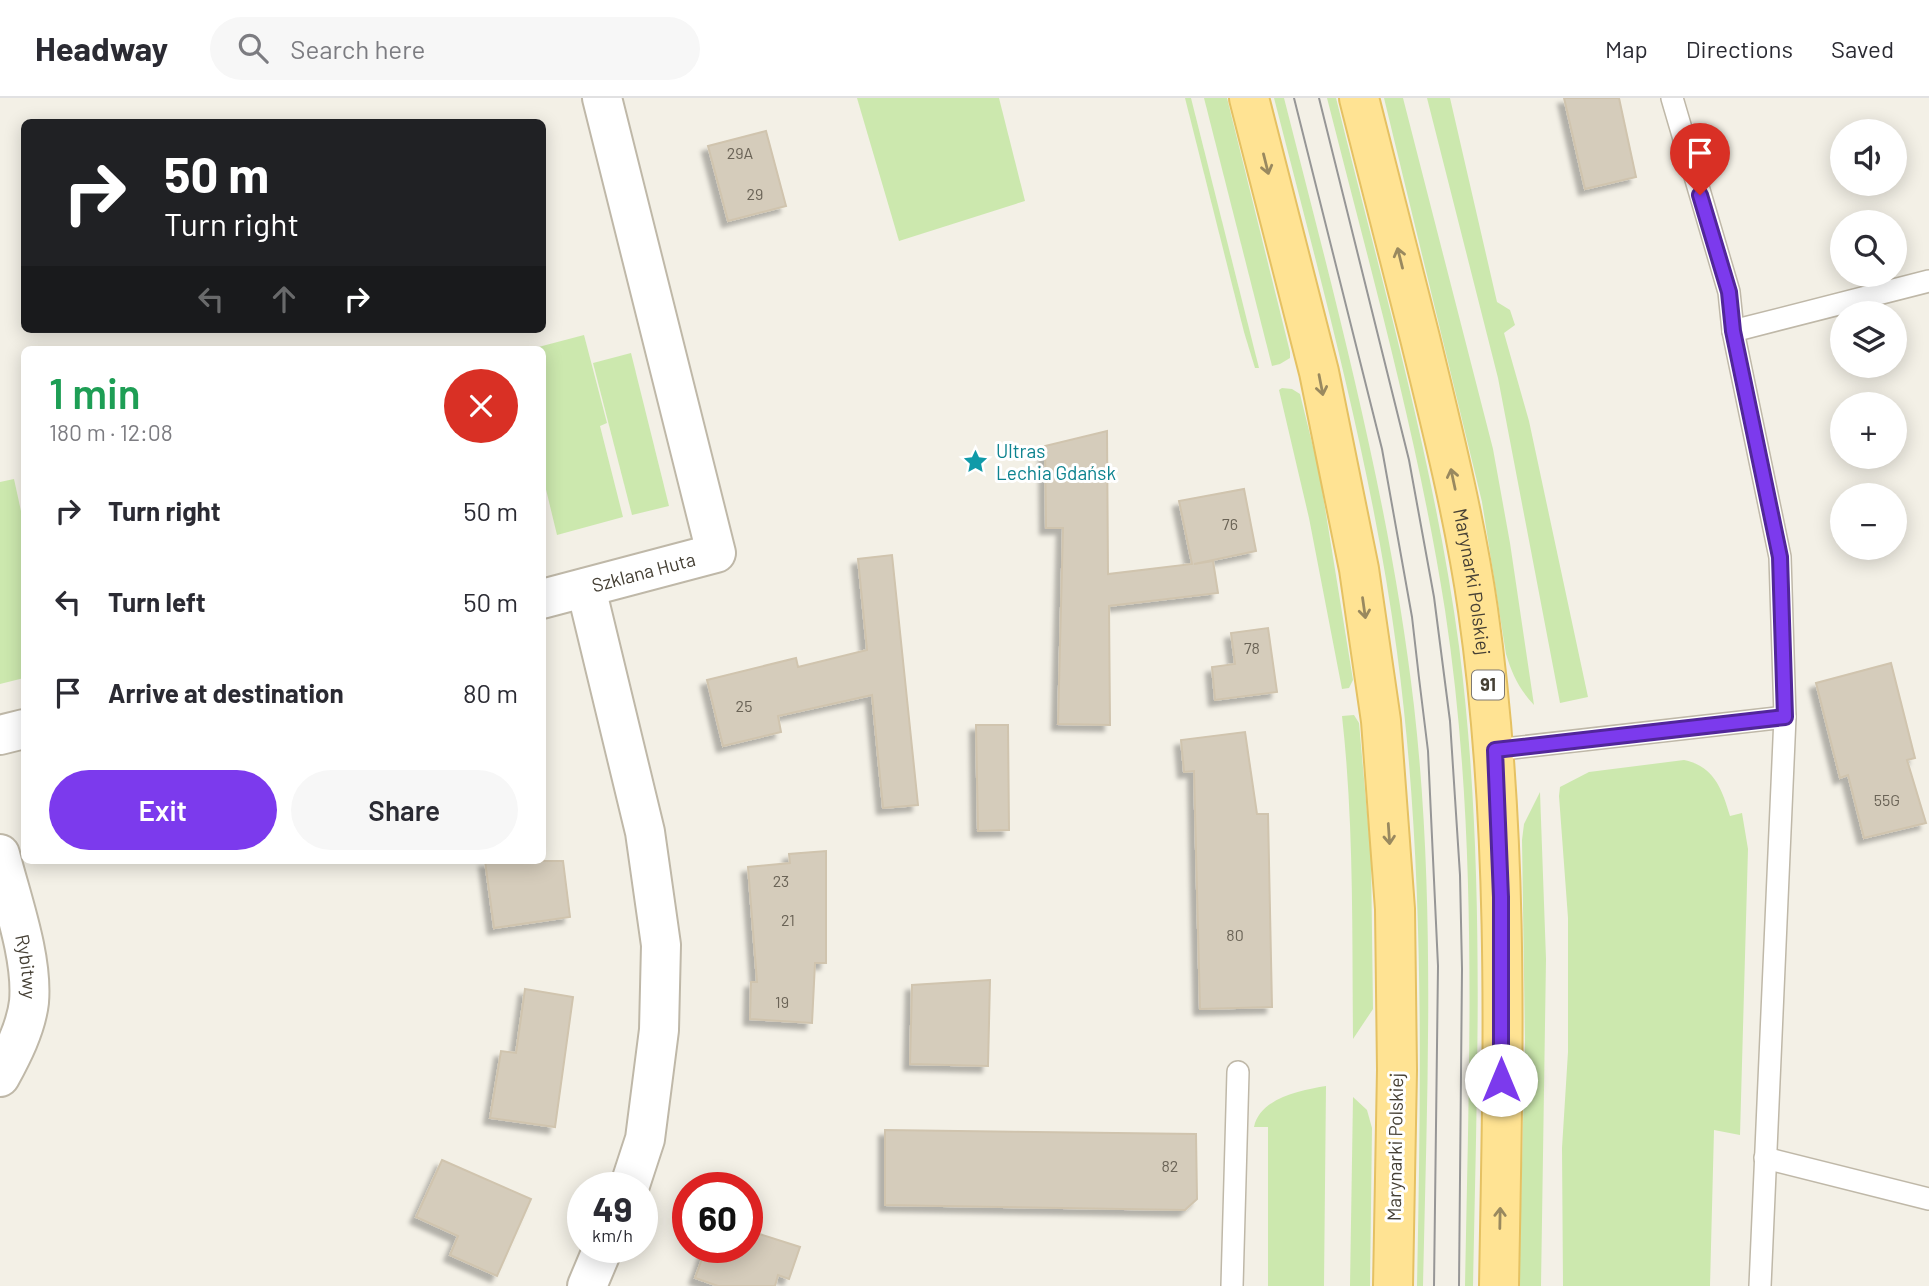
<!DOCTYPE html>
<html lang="en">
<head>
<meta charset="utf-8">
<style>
	:root { --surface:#fff; --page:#f7f7f7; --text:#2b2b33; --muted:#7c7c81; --line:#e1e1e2; --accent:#7c3aed }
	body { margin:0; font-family:Barlow,sans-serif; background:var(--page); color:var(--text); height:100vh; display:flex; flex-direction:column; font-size:26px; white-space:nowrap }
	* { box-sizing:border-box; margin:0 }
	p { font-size:23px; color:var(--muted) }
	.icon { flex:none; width:38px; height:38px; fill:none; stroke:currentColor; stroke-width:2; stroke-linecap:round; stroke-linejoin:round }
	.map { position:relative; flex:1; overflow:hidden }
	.drawer { position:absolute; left:21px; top:248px; width:525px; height:518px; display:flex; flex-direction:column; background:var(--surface); border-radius:10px; box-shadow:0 4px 18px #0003 }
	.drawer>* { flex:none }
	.banner { position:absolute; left:21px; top:21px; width:525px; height:214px; border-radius:10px; box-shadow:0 4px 18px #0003; background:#202124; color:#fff; overflow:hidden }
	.tools { position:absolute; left:1830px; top:21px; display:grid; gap:14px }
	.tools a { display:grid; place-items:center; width:77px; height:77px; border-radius:50%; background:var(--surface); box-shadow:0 4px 18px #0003; font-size:35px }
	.speed { position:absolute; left:567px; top:1074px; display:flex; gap:14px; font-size:35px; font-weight:700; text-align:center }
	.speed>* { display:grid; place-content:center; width:91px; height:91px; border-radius:50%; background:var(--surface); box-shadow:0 4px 18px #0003; line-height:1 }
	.speed small { font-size:18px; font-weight:400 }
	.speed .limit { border:10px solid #d22; background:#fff; color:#111 }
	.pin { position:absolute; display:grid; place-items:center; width:60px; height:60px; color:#fff; margin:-72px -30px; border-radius:50% 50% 50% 0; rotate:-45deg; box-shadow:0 0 7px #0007 }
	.pin .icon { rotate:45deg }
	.me { position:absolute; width:77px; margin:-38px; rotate:0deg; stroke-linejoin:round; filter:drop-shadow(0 0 5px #0008) }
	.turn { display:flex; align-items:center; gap:24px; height:147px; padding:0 28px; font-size:32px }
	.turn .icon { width:91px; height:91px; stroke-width:2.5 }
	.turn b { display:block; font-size:49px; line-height:60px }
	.lanes { display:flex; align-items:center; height:66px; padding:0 28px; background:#0003; justify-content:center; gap:35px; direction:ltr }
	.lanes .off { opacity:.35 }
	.round { display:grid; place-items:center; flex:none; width:74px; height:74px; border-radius:37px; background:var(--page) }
	.summary { display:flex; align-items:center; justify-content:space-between; height:119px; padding:0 28px }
	h1 { font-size:42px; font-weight:600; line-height:52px; color:#1e9e55 }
	.cta { display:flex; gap:14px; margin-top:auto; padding:14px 28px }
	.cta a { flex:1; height:80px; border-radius:42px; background:var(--accent); color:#fff; font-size:28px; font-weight:600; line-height:80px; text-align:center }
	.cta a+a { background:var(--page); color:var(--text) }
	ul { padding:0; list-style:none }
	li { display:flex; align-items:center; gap:21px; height:91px; padding:0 28px }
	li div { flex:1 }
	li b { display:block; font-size:26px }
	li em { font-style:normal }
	header { display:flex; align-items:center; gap:42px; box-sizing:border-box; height:98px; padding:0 35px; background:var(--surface); border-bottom:2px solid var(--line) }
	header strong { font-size:33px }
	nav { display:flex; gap:38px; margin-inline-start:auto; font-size:24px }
	.search { width:490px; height:63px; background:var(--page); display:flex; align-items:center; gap:18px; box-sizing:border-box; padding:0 24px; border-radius:38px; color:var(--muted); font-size:26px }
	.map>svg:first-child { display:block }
	.green { fill:#cce8ae }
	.building { fill:#d5ccbb; stroke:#d0c4ae; stroke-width:2; filter:url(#shadow) }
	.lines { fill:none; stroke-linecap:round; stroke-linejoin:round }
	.service-casing { stroke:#bfb8a8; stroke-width:24 }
	.minor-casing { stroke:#bfb8a8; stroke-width:42 }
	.primary-casing { stroke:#e5c162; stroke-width:42 }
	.service { stroke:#fff; stroke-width:21 }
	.minor { stroke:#fff; stroke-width:38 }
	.primary { stroke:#ffe393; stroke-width:38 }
	.tram { stroke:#969696; stroke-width:2 }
	.oneway { stroke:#99895f }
	.route-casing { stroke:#51269a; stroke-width:18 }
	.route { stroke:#7c3aed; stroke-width:12 }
	.labels { text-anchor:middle; stroke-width:6; stroke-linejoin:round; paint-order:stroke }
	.number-label { font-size:16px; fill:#6a6356 }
	.shield { fill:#fff; stroke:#7e7972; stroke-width:2 }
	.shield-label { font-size:18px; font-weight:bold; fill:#464035 }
	.culture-label { font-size:19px; fill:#0d838f; stroke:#fff; text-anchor:start }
	.street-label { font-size:19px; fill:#464035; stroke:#fff }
</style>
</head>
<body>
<header>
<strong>Headway</strong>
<div class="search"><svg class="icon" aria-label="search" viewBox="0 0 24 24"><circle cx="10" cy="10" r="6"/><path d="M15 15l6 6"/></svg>Search here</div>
<nav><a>Map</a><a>Directions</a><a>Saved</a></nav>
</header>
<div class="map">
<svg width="1929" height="1188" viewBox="0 0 1929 1188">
	<defs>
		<filter id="shadow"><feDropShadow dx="-6" dy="6" stdDeviation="2" flood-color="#0004"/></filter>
	</defs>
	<rect width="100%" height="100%" fill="#f3f0e6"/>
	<g class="green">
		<path d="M857 0H999L1025 103 899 143Z"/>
		<path d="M1185 0H1191L1259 270H1255L1244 234Z"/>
		<path d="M1204 0H1227L1290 254V260L1280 266 1272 268Z"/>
		<path d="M1274 0H1284C1335 201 1390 401 1414 608 1436 801 1427 995 1423 1188H1417C1421 977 1425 764 1397 554 1372 366 1321 184 1274 0Z"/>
		<path d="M1327 0H1336C1381 182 1434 362 1459 548 1486 761 1477 974 1473 1188H1465C1469 962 1479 736 1445 512 1418 339 1370 170 1327 0Z"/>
		<path d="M1384 0H1403L1493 351 1510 445 1534 607C1519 591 1512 576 1506 556L1482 404Z"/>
		<path d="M1427 0H1450L1497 204 1510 212 1515 227 1504 235 1529 323 1588 599 1560 605 1498 280Z"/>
		<path d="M584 237 607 325 600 328 623 419 557 437 543 379 542 252H527Z"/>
		<path d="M631 255 669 408 632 417 593 265Z"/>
		<path d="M1282 290 1292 291 1300 296 1319 373 1353 582 1349 590 1342 591 1309 420 1279 292Z"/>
		<path d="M14 381 24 427V580L0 586V384Z"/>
		<path d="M1354 617 1359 625 1371 759 1373 911 1353 941C1352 833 1354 725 1342 618Z"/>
		<path d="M1684 662C1714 668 1722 691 1730 718L1742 715 1748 751 1740 1037 1714 1032 1710 1188H1563L1562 1050 1568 954V820L1559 698 1560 689 1589 674Z"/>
		<path d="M1540 694 1546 861 1541 1188H1519L1525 944 1522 742 1524 726Z"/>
		<path d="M1326 988 1324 1188H1268V1029H1254C1260 1000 1301 992 1326 988Z"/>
		<path d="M1353 999 1367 1012 1372 1030 1370 1188H1350Z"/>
	</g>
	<g class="building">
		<path d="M1564 0H1619L1636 79 1585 91Z"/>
		<path d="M766 33 786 108 728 123 708 48Z"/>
		<path d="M1107 333 1108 476 1192 466 1179 403 1244 391 1256 453 1194 466 1213 463 1218 495 1109 508 1110 627 1058 626 1063 430H1046L1045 348Z"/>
		<path d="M892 457 918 707 883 710 872 597 778 618 781 634 723 648 707 582 796 560 798 569 867 552 858 461Z"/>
		<path d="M1268 530 1277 594 1215 602 1212 569 1235 566 1231 535Z"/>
		<path d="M1891 565 1915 660 1907 662 1926 725 1864 740 1848 677 1840 680 1816 585Z"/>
		<path d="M976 627H1008L1009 732 978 733Z"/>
		<path d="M1245 634 1257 716H1268L1272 909 1200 911 1194 673 1184 674 1181 642Z"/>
		<path d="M826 753V865H815L812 925 750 921 751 884H757L748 769 790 765 789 756Z"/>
		<path d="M485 763H563L570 819 494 830Z"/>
		<path d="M990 882 988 968 910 966 912 887Z"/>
		<path d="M525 891 573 899 555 1029 490 1020 501 953 516 955Z"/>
		<path d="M885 1032 1196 1036 1197 1101 1185 1112 885 1107Z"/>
		<path d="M442 1062 531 1101 497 1178 450 1157 458 1138 416 1119Z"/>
		<path d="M747 1132 800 1149 789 1181 778 1177 775 1188H718L695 1180 706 1150H747Z"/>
	</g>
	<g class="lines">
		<defs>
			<g id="service">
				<path d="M1672 0 1729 194 1733 233 1780 459 1785 619 1760 1188"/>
				<path d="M1733 233 1929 183"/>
				<path d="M1495 652 1785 619"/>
				<path d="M1765 1060 1929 1101"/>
				<path d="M1232 1188 1238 974"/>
			</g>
			<g id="minor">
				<path d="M586 490 645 734 661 847 659 932 645 1041 629 1090"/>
				<path id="s1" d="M542 501 716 455 602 0"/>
				<path d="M0 637 24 631"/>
				<path id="s2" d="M0 756C11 800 33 859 29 904 26 930 12 957 0 979"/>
				<path d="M587 1188 603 1150"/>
			</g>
			<g id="primary">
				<path d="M1249 0 1319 274 1359 471 1381 623 1395 811 1397 972 1393 1188"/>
				<path id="s3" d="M1359 0C1380 80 1400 160 1420 240 1442 330 1465 421 1478 512 1510 736 1503 963 1499 1188"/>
			</g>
		</defs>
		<use href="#service" class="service-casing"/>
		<use href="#minor" class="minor-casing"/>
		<use href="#primary" class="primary-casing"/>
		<use href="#service" class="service"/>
		<use href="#minor" class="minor"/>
		<use href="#primary" class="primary"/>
		<g class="tram">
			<path d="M1294 0 1382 351 1412 519 1419 580 1428 653 1438 868 1434 1188"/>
			<path d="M1319 0 1409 362 1434 499 1450 623 1460 777 1462 871 1459 1188"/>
		</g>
	</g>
	<defs><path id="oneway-shaft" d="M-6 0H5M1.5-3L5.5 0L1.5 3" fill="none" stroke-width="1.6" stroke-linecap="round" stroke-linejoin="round" transform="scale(1.75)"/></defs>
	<g class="oneway">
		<use href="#oneway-shaft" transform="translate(1266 66) rotate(76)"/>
		<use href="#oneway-shaft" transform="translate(1400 160) rotate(-104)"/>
		<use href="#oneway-shaft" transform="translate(1321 287) rotate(79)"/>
		<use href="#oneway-shaft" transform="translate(1453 381) rotate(-102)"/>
		<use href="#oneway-shaft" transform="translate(1364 510) rotate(82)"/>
		<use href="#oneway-shaft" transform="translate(1389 736) rotate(86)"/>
		<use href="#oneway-shaft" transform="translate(1500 1120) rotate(-89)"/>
	</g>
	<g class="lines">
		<defs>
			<path id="route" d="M1501 982V799L1495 652 1785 619 1780 459 1733 233 1729 194 1700 97"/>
		</defs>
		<use href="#route" class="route-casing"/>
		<use href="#route" class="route"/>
	</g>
	<defs>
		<symbol id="sight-bare" viewBox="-9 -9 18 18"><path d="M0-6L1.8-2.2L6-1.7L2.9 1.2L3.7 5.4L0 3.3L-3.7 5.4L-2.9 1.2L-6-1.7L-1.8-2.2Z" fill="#0f9aa8" stroke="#fff" stroke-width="2.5" paint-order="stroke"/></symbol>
	</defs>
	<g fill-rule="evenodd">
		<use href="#sight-bare" x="958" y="346" width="35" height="35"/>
	</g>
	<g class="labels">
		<g class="number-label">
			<text x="740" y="61">29A</text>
			<text x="755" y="102">29</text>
			<text x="1230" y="432">76</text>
			<text x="1252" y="556">78</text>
			<text x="744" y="614">25</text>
			<text x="1887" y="708">55G</text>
			<text x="781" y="789">23</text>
			<text x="788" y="828">21</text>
			<text x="1235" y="843">80</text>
			<text x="782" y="910">19</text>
			<text x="1170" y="1074">82</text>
		</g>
		<rect class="shield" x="1472" y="572.5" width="32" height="29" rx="5"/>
		<g class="shield-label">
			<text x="1488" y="593">91</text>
		</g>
		<g class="culture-label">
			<text x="996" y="360">Ultras<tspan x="996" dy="22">Lechia Gdańsk</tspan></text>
		</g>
		<g class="street-label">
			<text dy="7" stroke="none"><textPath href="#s1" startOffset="105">Szklana Huta</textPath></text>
			<text dy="7" stroke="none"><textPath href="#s3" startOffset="497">Marynarki Polskiej</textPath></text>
			<text dy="7" stroke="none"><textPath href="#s2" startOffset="116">Rybitwy</textPath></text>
			<text transform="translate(1395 1049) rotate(-89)" y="7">Marynarki Polskiej</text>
		</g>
	</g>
</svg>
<div class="tools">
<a><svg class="icon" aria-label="sound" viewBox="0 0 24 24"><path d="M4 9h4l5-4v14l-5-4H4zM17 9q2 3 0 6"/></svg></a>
<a><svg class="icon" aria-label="search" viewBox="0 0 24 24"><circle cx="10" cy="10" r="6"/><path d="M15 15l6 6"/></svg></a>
<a><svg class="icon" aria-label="layers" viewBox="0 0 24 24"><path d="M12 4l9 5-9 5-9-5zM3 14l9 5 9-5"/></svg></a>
<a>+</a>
<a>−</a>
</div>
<div class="speed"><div>49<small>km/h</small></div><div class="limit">60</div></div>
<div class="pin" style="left:1700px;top:97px;background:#d93025"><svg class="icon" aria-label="arrive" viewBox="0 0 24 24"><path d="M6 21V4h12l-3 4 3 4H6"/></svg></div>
<svg class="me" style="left:1501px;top:982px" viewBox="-20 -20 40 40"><circle r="19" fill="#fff"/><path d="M0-13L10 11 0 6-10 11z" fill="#7c3aed"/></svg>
<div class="banner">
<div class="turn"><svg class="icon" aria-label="right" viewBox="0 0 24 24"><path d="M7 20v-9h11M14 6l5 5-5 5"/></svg><div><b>50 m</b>Turn right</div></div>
<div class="lanes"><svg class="icon off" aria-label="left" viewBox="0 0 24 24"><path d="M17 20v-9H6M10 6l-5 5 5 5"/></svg><svg class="icon off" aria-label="ahead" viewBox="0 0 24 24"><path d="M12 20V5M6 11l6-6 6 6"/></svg><svg class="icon" aria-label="right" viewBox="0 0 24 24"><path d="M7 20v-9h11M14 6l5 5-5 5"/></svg></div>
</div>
<section class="drawer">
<div class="summary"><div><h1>1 min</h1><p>180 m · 12:08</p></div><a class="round" style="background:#d93025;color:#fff"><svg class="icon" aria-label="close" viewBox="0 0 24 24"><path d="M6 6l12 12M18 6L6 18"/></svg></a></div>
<ul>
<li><svg class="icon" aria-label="right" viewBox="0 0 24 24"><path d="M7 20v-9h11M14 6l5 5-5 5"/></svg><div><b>Turn right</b></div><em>50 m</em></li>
<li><svg class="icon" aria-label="left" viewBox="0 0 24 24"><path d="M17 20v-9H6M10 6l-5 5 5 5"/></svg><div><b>Turn left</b></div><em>50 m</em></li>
<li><svg class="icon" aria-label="arrive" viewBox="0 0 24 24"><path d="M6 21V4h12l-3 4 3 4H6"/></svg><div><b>Arrive at destination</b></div><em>80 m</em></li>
</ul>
<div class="cta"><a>Exit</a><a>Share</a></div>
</section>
</div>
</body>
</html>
